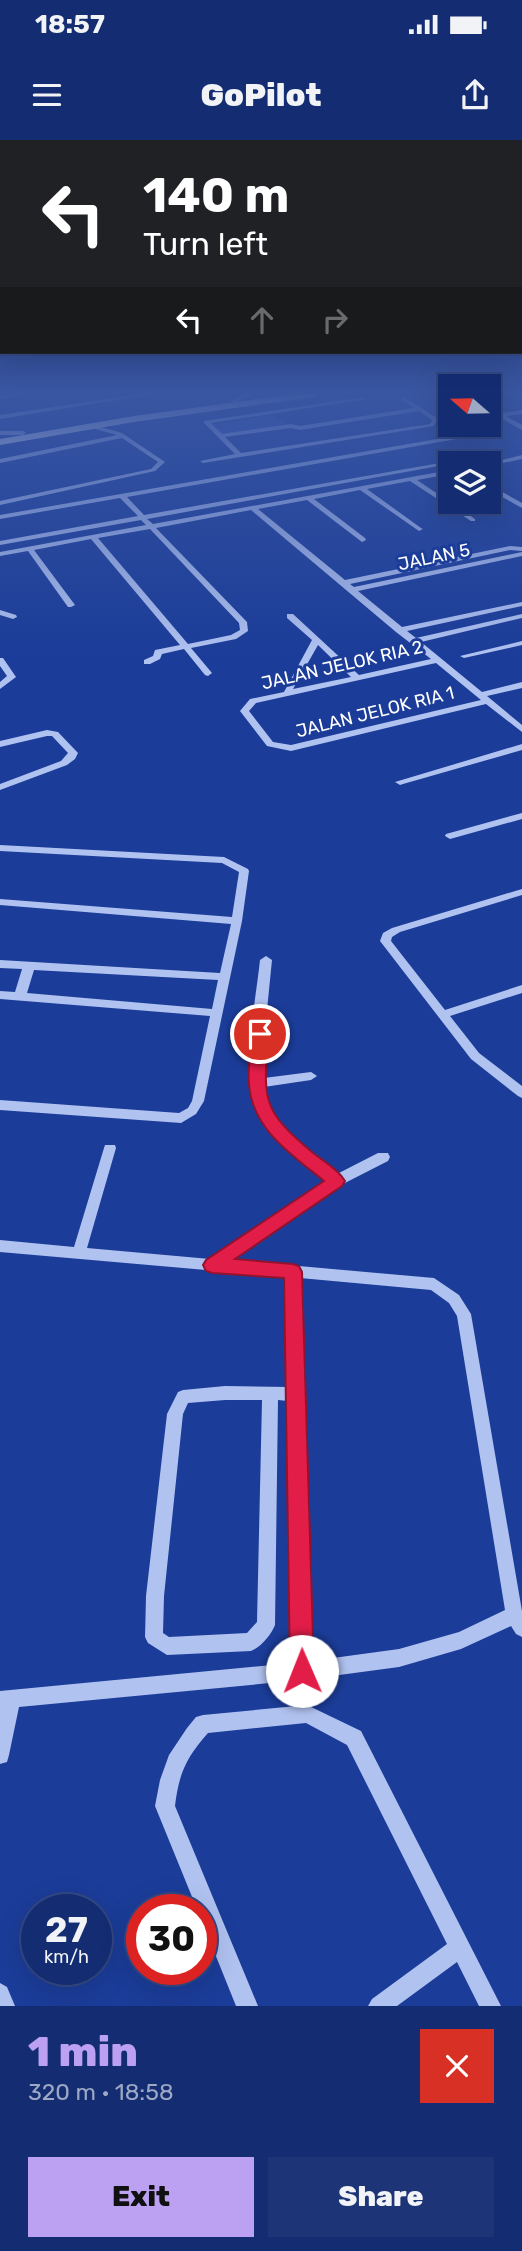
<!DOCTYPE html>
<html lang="en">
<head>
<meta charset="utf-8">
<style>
	:root { --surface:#142d72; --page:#1d3577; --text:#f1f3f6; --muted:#9da8c4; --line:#334984; --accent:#bca0f2 }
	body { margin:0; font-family:Rubik,sans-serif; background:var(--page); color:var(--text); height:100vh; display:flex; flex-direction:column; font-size:26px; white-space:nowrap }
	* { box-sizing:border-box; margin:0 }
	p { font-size:23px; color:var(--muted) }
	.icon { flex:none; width:38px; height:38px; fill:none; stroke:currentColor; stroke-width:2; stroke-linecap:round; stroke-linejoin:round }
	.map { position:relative; height:1866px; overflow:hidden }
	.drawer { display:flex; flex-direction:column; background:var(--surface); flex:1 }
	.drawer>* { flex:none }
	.banner { position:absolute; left:0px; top:0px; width:523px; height:214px; box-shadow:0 7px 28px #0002,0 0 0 2px var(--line); background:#202124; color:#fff; overflow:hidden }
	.needle { width:46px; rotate:290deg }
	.buttons { position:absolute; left:438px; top:234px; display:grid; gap:14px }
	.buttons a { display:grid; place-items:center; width:63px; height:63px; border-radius:0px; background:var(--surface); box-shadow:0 7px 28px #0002,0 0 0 2px var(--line); font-size:35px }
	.speed { position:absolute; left:21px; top:1754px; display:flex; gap:14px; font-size:35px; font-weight:700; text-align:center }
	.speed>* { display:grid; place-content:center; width:91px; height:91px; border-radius:50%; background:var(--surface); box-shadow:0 7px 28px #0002,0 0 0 2px var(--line); line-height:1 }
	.speed small { font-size:18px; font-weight:400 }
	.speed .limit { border:10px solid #d22; background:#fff; color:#111 }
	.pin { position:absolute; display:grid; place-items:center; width:60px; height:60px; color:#fff; margin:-30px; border:4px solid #fff; border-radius:50%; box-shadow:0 2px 7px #0007 }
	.me { position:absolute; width:77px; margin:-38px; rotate:359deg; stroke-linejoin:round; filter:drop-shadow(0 0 5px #0008) }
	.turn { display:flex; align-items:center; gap:24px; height:147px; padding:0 28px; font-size:32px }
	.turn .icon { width:91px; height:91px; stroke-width:2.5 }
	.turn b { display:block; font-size:49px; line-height:60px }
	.lanes { display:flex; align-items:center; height:66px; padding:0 28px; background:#0003; justify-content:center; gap:35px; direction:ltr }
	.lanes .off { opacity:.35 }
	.round { display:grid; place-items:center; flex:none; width:74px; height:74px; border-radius:0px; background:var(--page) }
	.summary { display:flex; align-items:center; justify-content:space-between; height:119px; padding:0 28px }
	h1 { font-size:42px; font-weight:800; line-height:52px; color:var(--accent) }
	.primary-button { display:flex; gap:14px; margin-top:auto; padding:14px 28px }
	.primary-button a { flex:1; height:80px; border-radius:0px; background:var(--accent); color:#111; font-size:28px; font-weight:800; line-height:80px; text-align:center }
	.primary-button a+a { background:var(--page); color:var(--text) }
	.status { display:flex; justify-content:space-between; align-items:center; height:49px; padding:0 35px; background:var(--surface); direction:ltr }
	.status svg { height:19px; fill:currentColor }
	header { display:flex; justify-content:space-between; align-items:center; height:91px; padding:0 28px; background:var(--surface); font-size:32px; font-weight:800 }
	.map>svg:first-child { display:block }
	.green { fill:#2f55b5 }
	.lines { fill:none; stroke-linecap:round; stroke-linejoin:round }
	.minor { fill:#b0c2f0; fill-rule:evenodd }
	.highway { fill:#fff; fill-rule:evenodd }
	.route { fill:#e11d48; stroke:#92132f; stroke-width:2 }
	.labels { text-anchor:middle; stroke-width:6; stroke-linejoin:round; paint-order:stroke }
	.far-street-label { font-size:18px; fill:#fff; stroke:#1b3c98 }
</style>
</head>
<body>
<div class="status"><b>18:57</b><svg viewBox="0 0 49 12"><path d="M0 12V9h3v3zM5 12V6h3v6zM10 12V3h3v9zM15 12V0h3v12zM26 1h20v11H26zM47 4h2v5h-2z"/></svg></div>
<header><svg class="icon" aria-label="menu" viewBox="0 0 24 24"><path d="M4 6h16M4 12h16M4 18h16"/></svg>GoPilot<svg class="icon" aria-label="share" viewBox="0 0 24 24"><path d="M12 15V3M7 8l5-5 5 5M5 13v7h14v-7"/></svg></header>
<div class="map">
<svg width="522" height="1866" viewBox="0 0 522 1866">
	<rect width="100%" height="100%" fill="#1b3c98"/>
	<g class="green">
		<path d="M423 254H450V285H457L444 287 440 285 442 280 410 258Z"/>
		<path d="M272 274 287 285 222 295 209 285Z"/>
	</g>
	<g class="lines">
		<g class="minor">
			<path d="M12 254H27L0 259V255Z"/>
			<path d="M140 254H153L0 279V275Z"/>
			<path d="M246 254H254L235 262 230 261Z"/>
			<path d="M403 256 437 278 434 286 203 323 200 321 235 314 204 283V281L364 257 367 259 211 283 222 294 291 284 300 286 414 268 401 259ZM419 271 432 280 430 284 241 313 225 297 291 288 300 290Z"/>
			<path d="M488 266 501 273 522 270V274L506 276 522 285V290L488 271Z"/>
			<path d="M90 284 122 293 165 322 155 331 0 365V361L151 329 158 322 122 298 0 323V319L117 295 88 287Z"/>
			<path d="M0 291H23L26 293 23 295H0Z"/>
			<path d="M466 294 468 297 127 357 144 375 485 315 483 318 147 379 153 384 450 330V334L417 340 475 379V381H471L410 341 367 349 421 388 423 389 419 391 360 350 314 359 365 398 366 400 362 402 307 360 258 369 345 440 510 406 522 407V411L510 410 350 444 354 447 522 412V416L358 451 402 487 522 462V466L407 491 416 498 522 474V478L421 502 482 552 522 542V548L487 556 522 585V592L486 564 291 611 267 606 240 571 250 559 284 552 312 500 287 478V474H293L359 535 431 519 396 492 251 370 156 388 247 482 248 491 236 499 191 508 212 533 208 536 205 535 184 509 162 514 160 519 150 524H144V520L153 516 155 510 180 505 91 399 34 410 75 465 71 467H68L28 411 0 416V412L146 385 141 380 0 405V401L138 376 120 358 0 379V375ZM150 389 239 483 240 490 231 495 188 504 98 398ZM318 505 351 537 293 549ZM436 523 481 560 291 605 273 602 249 571 256 563Z"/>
			<path d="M522 315V319L488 326V324H485Z"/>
			<path d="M488 344 522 363V368L488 349Z"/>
			<path d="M0 470 16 475 17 477 13 479 0 475Z"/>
			<path d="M522 501V505L464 518 460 516Z"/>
			<path d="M0 518H3L16 537 0 549V542L7 536 0 526Z"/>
			<path d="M47 590 58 592 78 613 75 619 67 625 0 650V644L61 621 68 613 52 596H47L0 607V601Z"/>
			<path d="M522 604V610L403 644 400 645 395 642Z"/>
			<path d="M522 673V679L450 699 445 696 446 694Z"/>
			<path d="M0 705 224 717 248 729 249 731 242 781 204 961 196 974 181 983 0 970V960L179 973 188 968 192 961 210 876 0 859V851L15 852 22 829 0 828V820L220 833 231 784 0 765V759L232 777 239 732 222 723 0 711ZM34 830 218 840 212 869 27 853Z"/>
			<path d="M522 749V755L400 792 392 797 391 801 445 870 522 845V853L450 876 479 913 522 946V958L518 956 471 919 380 801 383 793 392 788Z"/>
			<path d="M266 816 272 820 264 900V938L311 932 317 936 311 940 264 947C271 994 302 1008 337 1034L378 1013H388L390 1017 388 1021 341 1045 230 1120 434 1138 459 1155 471 1174 522 1471V1497L516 1494 511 1486 461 1509 399 1527 302 1540 19 1567 9 1615 7 1622 0 1624V1551L293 1523 288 1261 278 1260 275 1485C271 1495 261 1507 251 1511L167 1515 148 1503 145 1497 146 1456 167 1274 178 1252 183 1250 225 1246 288 1247 286 1137 0 1112V1100L74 1107 104 1008 105 1005H115L116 1008 87 1108 210 1119 326 1041C306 1024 281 1010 266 988 237 946 255 868 260 820ZM300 1138 431 1150 449 1163 457 1176 505 1470 459 1492 399 1509 311 1521ZM225 1260H262L257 1482 247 1493 169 1497 163 1493 164 1456 183 1274 188 1263Z"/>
			<path d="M307 1565 361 1591 501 1866H479L457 1822 397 1866H368L372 1859 447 1804 347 1605 306 1583 208 1593C186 1618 179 1633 175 1666L258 1866H236L201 1779V1769H197L155 1666 160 1640 169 1615 187 1588 196 1577 203 1575Z"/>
			<path d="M0 1843 7 1847 15 1866H0Z"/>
		</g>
		<path class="highway" d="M294 254H319L314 257 134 282 0 305V299L134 276Z"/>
	</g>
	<linearGradient id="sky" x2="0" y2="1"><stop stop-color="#0f2154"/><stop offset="0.49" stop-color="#3956a2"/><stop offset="1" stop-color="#3956a2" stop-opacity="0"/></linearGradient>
	<rect width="522" height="515" fill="url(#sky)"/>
	<path class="route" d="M260 889 268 894C264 959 260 969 312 1012 323 1021 338 1029 345 1041L342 1046 235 1119 293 1124 299 1126 302 1132 314 1531 310 1539 302 1542 294 1539 290 1531 284 1138 212 1133 206 1131 203 1125 206 1120 324 1041C291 1014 252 989 249 944 247 928 251 910 253 894Z"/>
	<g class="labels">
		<g class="far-street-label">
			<text transform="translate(434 417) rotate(-12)" y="6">JALAN 5</text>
			<text transform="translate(342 525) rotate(-13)" y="6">JALAN JELOK RIA 2</text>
			<text transform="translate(375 572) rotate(-14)" y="6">JALAN JELOK RIA 1</text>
		</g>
	</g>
</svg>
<div class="buttons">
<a><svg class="needle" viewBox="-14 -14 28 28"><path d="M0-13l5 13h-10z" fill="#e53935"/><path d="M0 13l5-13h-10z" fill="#9da8c4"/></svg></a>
<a><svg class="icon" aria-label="layers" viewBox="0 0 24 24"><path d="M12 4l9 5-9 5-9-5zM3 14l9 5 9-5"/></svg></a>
</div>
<div class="speed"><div>27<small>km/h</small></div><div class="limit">30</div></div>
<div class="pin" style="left:260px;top:894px;background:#d93025"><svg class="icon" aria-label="arrive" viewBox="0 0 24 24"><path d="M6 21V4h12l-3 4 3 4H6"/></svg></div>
<svg class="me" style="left:302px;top:1531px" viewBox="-20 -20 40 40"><circle r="19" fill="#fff"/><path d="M0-13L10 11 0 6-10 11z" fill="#e11d48"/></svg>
<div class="banner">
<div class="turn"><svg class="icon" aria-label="left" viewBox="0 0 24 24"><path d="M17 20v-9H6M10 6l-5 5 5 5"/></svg><div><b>140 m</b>Turn left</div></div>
<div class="lanes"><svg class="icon" aria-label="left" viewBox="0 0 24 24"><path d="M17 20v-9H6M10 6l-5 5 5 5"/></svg><svg class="icon off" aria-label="ahead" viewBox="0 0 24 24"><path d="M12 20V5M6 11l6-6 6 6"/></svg><svg class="icon off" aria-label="right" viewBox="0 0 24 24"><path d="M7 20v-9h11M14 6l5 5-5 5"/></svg></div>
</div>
</div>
<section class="drawer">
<div class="summary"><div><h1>1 min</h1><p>320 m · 18:58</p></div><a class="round" style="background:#d93025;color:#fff"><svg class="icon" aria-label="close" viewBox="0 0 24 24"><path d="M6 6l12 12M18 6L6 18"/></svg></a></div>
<div class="primary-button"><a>Exit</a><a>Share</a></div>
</section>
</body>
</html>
